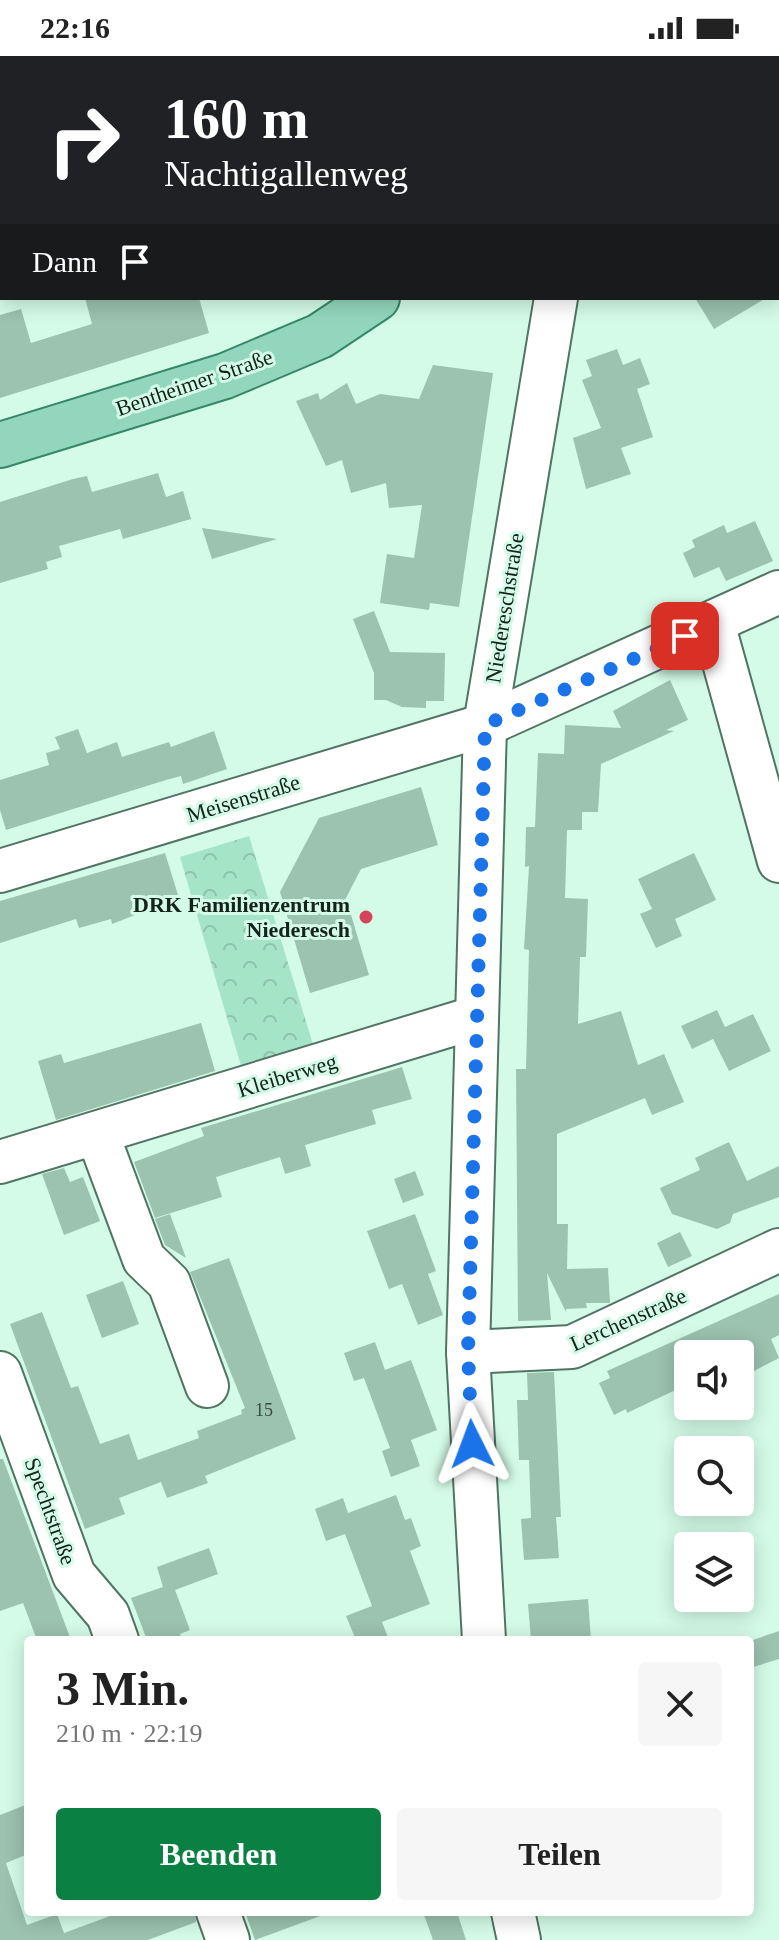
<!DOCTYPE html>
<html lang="de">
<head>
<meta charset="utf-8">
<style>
	:root { --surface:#fff; --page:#f6f6f6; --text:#222; --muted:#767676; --accent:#0b8043 }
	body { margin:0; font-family:Georgia,serif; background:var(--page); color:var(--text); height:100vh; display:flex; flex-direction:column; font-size:30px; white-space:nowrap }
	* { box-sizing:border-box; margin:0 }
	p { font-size:26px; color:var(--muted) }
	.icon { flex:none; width:44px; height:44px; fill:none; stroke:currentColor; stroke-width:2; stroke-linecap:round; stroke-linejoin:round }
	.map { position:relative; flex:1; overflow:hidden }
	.side { position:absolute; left:24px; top:1580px; width:730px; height:280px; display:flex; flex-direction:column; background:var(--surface); border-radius:8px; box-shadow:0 4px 20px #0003 }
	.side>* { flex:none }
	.hud { position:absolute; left:0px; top:0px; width:780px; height:244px; box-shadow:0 4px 20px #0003; background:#202124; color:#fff; overflow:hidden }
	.tools { position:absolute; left:674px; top:1284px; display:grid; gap:16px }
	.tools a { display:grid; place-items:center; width:80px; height:80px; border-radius:8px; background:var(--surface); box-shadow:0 4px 20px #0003; font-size:40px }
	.pin { position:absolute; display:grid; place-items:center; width:68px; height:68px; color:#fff; margin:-34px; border-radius:16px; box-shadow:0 4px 12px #0006 }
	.me { position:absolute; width:88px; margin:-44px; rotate:357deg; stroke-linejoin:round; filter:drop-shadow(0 0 6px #0008) }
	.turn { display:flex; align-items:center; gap:28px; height:168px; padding:0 32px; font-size:36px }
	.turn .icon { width:104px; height:104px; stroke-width:2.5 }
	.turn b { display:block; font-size:56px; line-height:68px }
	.then { display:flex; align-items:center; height:76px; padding:0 32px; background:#0003; gap:16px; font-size:30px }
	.round { display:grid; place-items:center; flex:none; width:84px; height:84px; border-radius:8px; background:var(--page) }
	.head { display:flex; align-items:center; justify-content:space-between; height:136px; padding:0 32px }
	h1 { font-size:48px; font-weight:700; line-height:60px }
	.primary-button { display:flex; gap:16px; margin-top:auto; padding:16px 32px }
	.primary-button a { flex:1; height:92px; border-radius:8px; background:var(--accent); color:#fff; font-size:32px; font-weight:700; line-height:92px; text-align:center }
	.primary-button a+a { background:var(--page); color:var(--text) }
	.status { display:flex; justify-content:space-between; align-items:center; height:56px; padding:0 40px; background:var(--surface); direction:ltr }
	.status svg { height:22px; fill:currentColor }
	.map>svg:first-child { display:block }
	.park { fill:url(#park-crowns) }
	.building { fill:#9cc2b0 }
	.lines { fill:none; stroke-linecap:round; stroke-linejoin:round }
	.minor-casing { stroke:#517464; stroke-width:46 }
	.major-casing { stroke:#368668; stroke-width:48 }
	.minor { stroke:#fff; stroke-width:42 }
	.major { stroke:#92d7bd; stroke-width:44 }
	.route { stroke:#1a73e8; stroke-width:14; stroke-dasharray:0 25.2 }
	.poi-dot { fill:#d5445c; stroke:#d4fbe8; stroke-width:3 }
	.labels { text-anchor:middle; stroke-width:6; stroke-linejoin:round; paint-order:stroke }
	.number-label { font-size:18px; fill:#364b41 }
	.street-label { font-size:22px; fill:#14231c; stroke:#d4fbe8 }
	.poi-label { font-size:22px; font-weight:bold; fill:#14231c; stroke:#d4fbe8; text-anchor:end }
</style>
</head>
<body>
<div class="status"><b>22:16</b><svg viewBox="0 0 49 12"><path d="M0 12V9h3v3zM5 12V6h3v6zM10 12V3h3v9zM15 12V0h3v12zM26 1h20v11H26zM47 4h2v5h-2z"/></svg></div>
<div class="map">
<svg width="779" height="1884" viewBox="0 0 779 1884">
	<defs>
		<pattern id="park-crowns" width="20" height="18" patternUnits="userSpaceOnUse" patternTransform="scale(2)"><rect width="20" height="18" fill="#a6e4c8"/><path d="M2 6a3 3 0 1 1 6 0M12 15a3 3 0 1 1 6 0" fill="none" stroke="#8ec3ab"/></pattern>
	</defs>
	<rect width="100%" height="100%" fill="#d4fbe8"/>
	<path class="park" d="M249 780 316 998 244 1020 180 801Z"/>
	<g class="building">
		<path d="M85 242H199L209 277 0 342V259L21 253 31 287 92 268Z"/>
		<path d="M695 242H766L714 273Z"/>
		<path d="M617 293 623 309 640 302 650 328 637 333 653 381 621 392 631 418 586 433 573 382 601 372 582 324 592 320 586 304Z"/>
		<path d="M433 309 493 317 459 551 430 547 429 554 380 547 387 498 414 502 422 449 389 452 386 427 351 437 342 404 326 410 296 345 318 337 320 344 347 327 356 348 380 338 419 343Z"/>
		<path d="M158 417 166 441 183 435 191 463 123 483 120 473 59 490 62 501 46 506 48 513 0 527V446L73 423 87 420 92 436Z"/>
		<path d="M755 465 773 505 726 525 719 511 694 522 683 497 695 491 692 484 724 469 727 477Z"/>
		<path d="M202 472 277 483 212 503Z"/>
		<path d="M374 555 390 596 445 597 444 645H426V652L402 651 386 644H374V617L353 563Z"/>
		<path d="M670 624 688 664 666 674 674 675 601 708 598 756H582V774H567L565 842 588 843 586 901H580L578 968 621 955 638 1009 664 998 684 1046 652 1059 645 1042 557 1078V1168H568L567 1213 608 1212 610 1247H586L587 1252 566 1253V1256L547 1217 551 1264 518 1265 516 1013H526L529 894 524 893 529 810 525 811 526 771H535L538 697 564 698 565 669 621 672 613 655Z"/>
		<path d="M78 673 87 697 117 686 122 701 169 686 171 691 214 675 227 713 183 728 181 720 166 724 6 774 0 754V724L49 709 46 697 60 693 55 681Z"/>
		<path d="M421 731 438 789 361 813 346 842 369 919 310 937 280 836 319 762Z"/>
		<path d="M165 797 179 842 112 868 111 863 79 872 76 863 0 887V845Z"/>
		<path d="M694 797 716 844 675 863 682 880 656 892 640 858 652 853 638 823Z"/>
		<path d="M717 954 725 971 753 958 771 995 729 1015 713 983 692 993 681 970Z"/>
		<path d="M201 967 215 1015 56 1064 38 1005 61 998 64 1007Z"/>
		<path d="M402 1011 412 1043 372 1054 376 1068 305 1089 311 1110 285 1118 280 1101 216 1121 222 1141 155 1162 134 1106 204 1080 201 1072Z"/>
		<path d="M729 1086 747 1125 779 1110V1141L733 1158 730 1167 717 1173 672 1158 660 1132 700 1114 695 1102Z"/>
		<path d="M64 1112 70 1126 83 1121 100 1165 64 1179 42 1118Z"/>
		<path d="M415 1115 424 1139 403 1147 394 1123Z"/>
		<path d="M170 1158 186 1202 165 1189 155 1163Z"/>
		<path d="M415 1158 436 1215 428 1218 443 1259 418 1269 402 1228 389 1233 367 1175Z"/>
		<path d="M680 1176 692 1200 668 1211 657 1187Z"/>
		<path d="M229 1202 296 1383 205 1420 208 1427 167 1442 161 1426 119 1442 125 1458 85 1473 10 1268 42 1256 71 1332 78 1330 100 1388 129 1378 138 1404 199 1382 197 1375 242 1358 241 1354 245 1352 190 1216Z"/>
		<path d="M123 1225 139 1268 102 1282 86 1239Z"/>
		<path d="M779 1238V1279L771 1283 779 1302 754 1315 745 1298H688V1328L627 1357 626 1353 614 1359 599 1327 610 1322 607 1315Z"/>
		<path d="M375 1286 385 1314 411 1304 437 1374 411 1384 420 1410 391 1421 382 1395 390 1392 364 1322 354 1325 344 1297Z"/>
		<path d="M554 1316 561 1461H556L559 1502 524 1504 521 1463 531 1462 529 1404H519L517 1344H528L527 1317Z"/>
		<path d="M0 1403H3L71 1584H37L23 1547 0 1555Z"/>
		<path d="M396 1439 405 1464 411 1462 421 1490 410 1495 430 1548 382 1566 389 1584H356L346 1560 372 1550 345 1478 326 1485 315 1453 343 1442 348 1457Z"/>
		<path d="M209 1492 218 1518 175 1534 190 1574 180 1578 182 1584H147L131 1542 163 1531 157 1511Z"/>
		<path d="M588 1543 591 1584H531L528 1548Z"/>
		<path d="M779 1575V1603L750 1612V1585Z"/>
		<path d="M28 1748V1798L6 1807 27 1869 57 1858 64 1877 121 1856H195L196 1866 148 1884H0V1759Z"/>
		<path d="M245 1856H323V1859L255 1884Z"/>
		<path d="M423 1856H457L466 1884H433Z"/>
	</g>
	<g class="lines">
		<defs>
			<g id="minor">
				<path d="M423 2V0"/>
				<path d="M457 2V0"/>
				<path d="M778 89 779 88"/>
				<path d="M713 567 779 805"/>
				<path d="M0 815 485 669 779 536"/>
				<path d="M97 1077 144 1203 169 1227 207 1330"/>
				<path d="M0 1106 477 961"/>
				<path d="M468 1296 572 1291 779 1194"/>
				<path d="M0 1317 74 1519 108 1559 117 1584"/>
				<path d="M484 1584 468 1296 485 669 556 242"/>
				<path d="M218 1856 228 1884"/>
				<path d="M513 1856 519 1884"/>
			</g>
			<g id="major">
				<path d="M528 2 529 0"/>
				<path d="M0 389 225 320 320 280 377 242"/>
			</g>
		</defs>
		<use href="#minor" class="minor-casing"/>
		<use href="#major" class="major-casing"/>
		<use href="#minor" class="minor"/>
		<use href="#major" class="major"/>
	</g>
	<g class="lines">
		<path class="route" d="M472 1388 468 1296 485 669 685 580"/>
	</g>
	<circle class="poi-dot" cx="366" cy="861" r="8"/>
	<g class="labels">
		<g class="number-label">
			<text x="264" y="1360">15</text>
		</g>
		<g class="street-label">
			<text transform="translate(194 326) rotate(-19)" y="8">Bentheimer Straße</text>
			<text transform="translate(504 552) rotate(-81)" y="8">Niedereschstraße</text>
			<text transform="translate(243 742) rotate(-17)" y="8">Meisenstraße</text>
			<text transform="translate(287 1019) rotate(-17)" y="8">Kleiberweg</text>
			<text transform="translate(628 1263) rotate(-24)" y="8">Lerchenstraße</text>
			<text transform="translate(51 1455) rotate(70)" y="8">Spechtstraße</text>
		</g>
		<g class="poi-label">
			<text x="350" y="856">DRK Familienzentrum<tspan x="350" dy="25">Niederesch</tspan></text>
		</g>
	</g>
</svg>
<div class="tools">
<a><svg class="icon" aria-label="sound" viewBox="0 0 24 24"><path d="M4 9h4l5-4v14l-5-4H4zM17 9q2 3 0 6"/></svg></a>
<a><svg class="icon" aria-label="search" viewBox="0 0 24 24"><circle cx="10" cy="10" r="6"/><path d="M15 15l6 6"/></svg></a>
<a><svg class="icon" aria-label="layers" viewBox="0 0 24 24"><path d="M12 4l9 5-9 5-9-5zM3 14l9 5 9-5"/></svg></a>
</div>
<div class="pin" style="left:685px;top:580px;background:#d93025"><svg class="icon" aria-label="arrive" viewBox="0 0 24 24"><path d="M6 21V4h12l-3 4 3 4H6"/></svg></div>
<svg class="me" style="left:472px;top:1388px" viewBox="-20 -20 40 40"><path d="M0-17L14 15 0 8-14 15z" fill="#1a73e8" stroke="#fff" stroke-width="4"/></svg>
<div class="hud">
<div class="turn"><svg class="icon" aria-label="right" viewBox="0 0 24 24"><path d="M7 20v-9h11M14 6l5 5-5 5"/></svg><div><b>160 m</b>Nachtigallenweg</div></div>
<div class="then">Dann<svg class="icon" aria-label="arrive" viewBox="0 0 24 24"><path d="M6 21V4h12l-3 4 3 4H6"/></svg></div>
</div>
<section class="side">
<div class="head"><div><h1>3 Min.</h1><p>210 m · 22:19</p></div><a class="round"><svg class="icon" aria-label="close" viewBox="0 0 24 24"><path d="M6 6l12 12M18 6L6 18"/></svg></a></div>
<div class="primary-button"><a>Beenden</a><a>Teilen</a></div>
</section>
</div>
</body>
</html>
